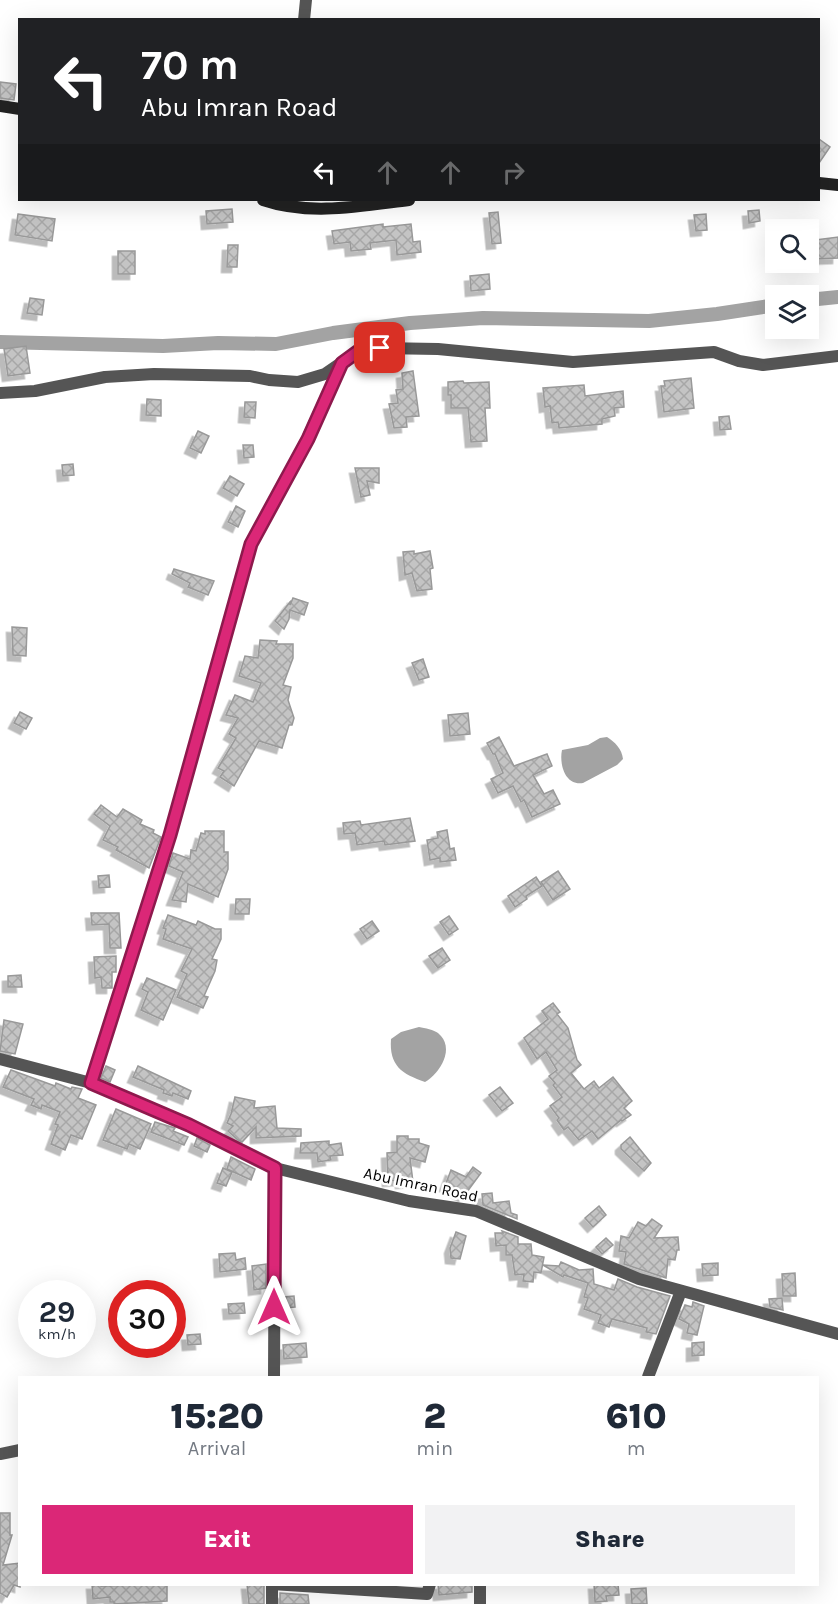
<!DOCTYPE html>
<html lang="en">
<head>
<meta charset="utf-8">
<style>
	:root { --surface:#fff; --page:#f2f2f3; --text:#1f2937; --muted:#747a83; --accent:#db2777 }
	body { margin:0; font-family:Karla,sans-serif; background:var(--page); color:var(--text); height:100vh; display:flex; flex-direction:column; font-size:22px; white-space:nowrap }
	* { box-sizing:border-box; margin:0 }
	p { font-size:20px; color:var(--muted) }
	.icon { flex:none; width:33px; height:33px; fill:none; stroke:currentColor; stroke-width:2; stroke-linecap:round; stroke-linejoin:round }
	.map { position:relative; flex:1; overflow:hidden }
	.panel { position:absolute; left:18px; top:1376px; width:801px; height:210px; display:flex; flex-direction:column; background:var(--surface); border-radius:0px; box-shadow:0 6px 24px #0002 }
	.panel>* { flex:none }
	.top-card { position:absolute; left:18px; top:18px; width:802px; height:183px; border-radius:0px; box-shadow:0 6px 24px #0002; background:#202124; color:#fff; overflow:hidden }
	.fabs { position:absolute; left:765px; top:219px; display:grid; gap:12px }
	.fabs a { display:grid; place-items:center; width:54px; height:54px; border-radius:0px; background:var(--surface); box-shadow:0 6px 24px #0002; font-size:30px }
	.speed { position:absolute; left:18px; top:1280px; display:flex; gap:12px; font-size:30px; font-weight:700; text-align:center }
	.speed>* { display:grid; place-content:center; width:78px; height:78px; border-radius:50%; background:var(--surface); box-shadow:0 6px 24px #0002; line-height:1 }
	.speed small { font-size:15px; font-weight:400 }
	.speed .limit { border:9px solid #d22; background:#fff; color:#111 }
	.pin { position:absolute; display:grid; place-items:center; width:51px; height:51px; color:#fff; margin:-26px; border-radius:12px; box-shadow:0 3px 9px #0006 }
	.me { position:absolute; width:66px; margin:-33px; rotate:0deg; stroke-linejoin:round; filter:drop-shadow(0 0 4px #0008) }
	.turn { display:flex; align-items:center; gap:21px; height:126px; padding:0 24px; font-size:27px }
	.turn .icon { width:78px; height:78px; stroke-width:2.5 }
	.turn b { display:block; font-size:42px; line-height:51px }
	.lanes { display:flex; align-items:center; height:57px; padding:0 24px; background:#0003; justify-content:center; gap:30px; direction:ltr }
	.lanes .off { opacity:.35 }
	.eta { display:flex; justify-content:space-evenly; align-items:center; height:102px; text-align:center }
	.eta b { font-size:36px; font-weight:800; line-height:42px }
	.primary-button { display:flex; gap:12px; margin-top:auto; padding:12px 24px }
	.primary-button a { flex:1; height:69px; border-radius:0px; background:var(--accent); color:#fff; font-size:24px; font-weight:800; line-height:69px; text-align:center }
	.primary-button a+a { background:var(--page); color:var(--text) }
	.map>svg:first-child { display:block }
	.water { fill:#a3a3a3 }
	.lines { fill:none; stroke-linecap:round; stroke-linejoin:round }
	.canal { stroke:#a3a3a3; stroke-width:14 }
	.building { fill:url(#building-cross-hatch); stroke:#999; stroke-width:1.5; filter:url(#shadow) }
	.street { stroke:#555; stroke-width:12 }
	.secondary { stroke:#222; stroke-width:12 }
	.route-casing { stroke:#8e194d; stroke-width:15 }
	.route { stroke:#db2777; stroke-width:10 }
	.labels { text-anchor:middle; stroke-width:5; stroke-linejoin:round; paint-order:stroke }
	.street-label { font-size:16px; fill:#000; stroke:#fff }
</style>
</head>
<body>
<div class="map">
<svg width="838" height="1604" viewBox="0 0 838 1604">
	<defs>
		<pattern id="building-cross-hatch" width="8" height="8" patternUnits="userSpaceOnUse" patternTransform="scale(1.5)"><rect width="8" height="8" fill="#c4c4c4"/><path d="M0 0l8 8M0 8l8-8" fill="none" stroke="#a7a7a7"/></pattern>
		<filter id="shadow"><feDropShadow dx="-5.5" dy="5.5" stdDeviation="0" flood-color="#0004"/></filter>
	</defs>
	<rect width="100%" height="100%" fill="#fff"/>
	<g class="water">
		<path d="M607 737C615 742 622 749 623 759L617 765 583 783C565 786 559 764 562 750L588 745 600 738Z"/>
		<path d="M419 1027C425 1028 434 1030 438 1033 456 1048 440 1073 425 1082 402 1074 389 1066 391 1039L401 1032Z"/>
	</g>
	<g class="lines">
		<g class="canal">
			<path d="M808 300 838 297"/>
			<path d="M0 342 163 346 218 343 276 344 333 333 410 323 483 318 649 321 717 314 776 305"/>
		</g>
	</g>
	<g class="building">
		<path d="M0 82 16 84 14 100 0 98Z"/>
		<path d="M819 139 830 147 819 163Z"/>
		<path d="M232 209 233 222 207 224 206 211Z"/>
		<path d="M759 210 760 221 749 223 748 211Z"/>
		<path d="M498 212 501 243 492 244 489 213Z"/>
		<path d="M18 214 55 219 52 241 15 235Z"/>
		<path d="M706 214 707 230 696 231 694 215Z"/>
		<path d="M383 224V227L411 224 413 242 420 241 421 252 397 255 396 240 370 243 371 249 351 251 350 242 334 244 332 231Z"/>
		<path d="M838 237V258L815 259V257H808V241Z"/>
		<path d="M228 245H238L237 267H227Z"/>
		<rect x="118" y="251" width="17" height="23"/>
		<path d="M489 274 490 289 471 291 470 276Z"/>
		<path d="M30 298 44 300 42 315 27 313Z"/>
		<path d="M26 346 30 373 8 376 4 349Z"/>
		<path d="M413 371 419 416 406 417 407 427 394 428 389 404 398 403 396 390 403 389 402 373Z"/>
		<path d="M691 378 694 408 664 412 661 386H665L664 381Z"/>
		<path d="M463 381 464 383 489 382 490 408H485L487 441 471 442 468 408H451V395H448V382Z"/>
		<path d="M584 385 585 396 623 391 624 407 614 408 615 416 602 419V424L559 428 558 422 552 423 550 406 545 407 543 388Z"/>
		<path d="M147 399 161 400V416L146 415Z"/>
		<path d="M245 402H256L255 418 244 417Z"/>
		<path d="M729 416 731 429 720 430 719 417Z"/>
		<path d="M198 431 209 436 201 453 190 448Z"/>
		<path d="M243 445H253L254 457 244 458Z"/>
		<path d="M73 464 74 475 63 476 62 465Z"/>
		<path d="M355 468H379V483L367 481 370 495 361 497Z"/>
		<path d="M230 476 244 484 237 496 223 488Z"/>
		<path d="M236 506 245 511 238 527 228 522Z"/>
		<path d="M414 551V554L430 551 433 568 430 569 432 589 417 591 412 573 405 575 403 552Z"/>
		<path d="M174 569 214 581 208 595 188 587 190 583 172 574Z"/>
		<path d="M293 598 308 603 304 615 290 610 289 619 284 629 275 621 290 602V605Z"/>
		<path d="M12 627 27 628 26 656 13 655Z"/>
		<path d="M260 640 277 641 276 644H293V658L283 685 291 687 288 700 294 718 292 725H289L282 748 259 741 234 786 220 777 224 771 218 768 236 738 229 734 238 718 226 715 235 695 253 702 261 683 239 676 245 656 258 658Z"/>
		<path d="M423 659 429 677 419 680 412 663Z"/>
		<path d="M20 712 32 718 26 729 14 723Z"/>
		<path d="M468 713 470 734 450 736 448 715Z"/>
		<path d="M499 737 514 766 547 754 552 766 533 775 544 794 553 790 560 804 532 817 524 800 521 802 513 786 498 793 491 779 503 773 495 754H493L487 743Z"/>
		<path d="M101 805 117 817 123 809 142 820 140 824 154 830 153 833 161 837 149 868 116 850 118 847 103 840 110 826 94 814Z"/>
		<path d="M410 818 415 841 385 845 384 841 357 845 355 833 344 834 343 823 360 821 361 825Z"/>
		<path d="M447 830 450 849 454 848 456 860 440 862V858L430 860 427 840 438 838 437 832Z"/>
		<path d="M205 831H224V852H228V869L218 897 188 884 186 902 172 900 183 872 169 866 173 853 190 859 191 850 196 851 201 833 205 834Z"/>
		<path d="M558 871 570 889 553 900 541 882Z"/>
		<path d="M109 875 110 887 99 888 98 876Z"/>
		<path d="M536 877 542 886 526 896 527 899 515 907 508 896Z"/>
		<path d="M236 899H250L249 914H235Z"/>
		<path d="M91 913H119L121 948H110L109 924 92 925Z"/>
		<path d="M168 915 196 925 198 921 215 929H221V939L212 959 217 960 215 971 204 996 208 997 203 1008 177 997 187 974 181 971 192 949 163 939 166 929 163 928Z"/>
		<path d="M449 916 458 929 449 935 440 922Z"/>
		<path d="M372 921 379 931 367 939 360 929Z"/>
		<path d="M442 948 450 960 438 968 429 956Z"/>
		<path d="M116 956V972H112V988H102L101 977 95 978 94 957Z"/>
		<path d="M21 975 22 987H8V976Z"/>
		<path d="M147 978 176 990 163 1020 141 1010 148 992 142 989Z"/>
		<path d="M553 1003 560 1012 557 1014 568 1028 577 1060 581 1065 571 1073 584 1089 594 1081 599 1088 613 1077 632 1101 624 1108 631 1115 622 1121 621 1120 598 1139 592 1131 579 1140 568 1127 564 1130 557 1120 559 1118 550 1106 562 1097 553 1085 555 1083 549 1076 557 1070 546 1052 537 1059 524 1038 548 1019 542 1011Z"/>
		<path d="M4 1020 23 1024 15 1054 0 1051Z"/>
		<path d="M106 1066 115 1070 110 1082 101 1078Z"/>
		<path d="M138 1066 191 1091 188 1099 173 1093 172 1096 163 1093 164 1090 133 1077Z"/>
		<path d="M11 1070 55 1086 56 1083 71 1089 72 1087 82 1089 78 1098 96 1105 82 1139 71 1135 65 1150 51 1144 58 1125 55 1124 60 1112 42 1105 41 1109 31 1105 34 1099 3 1087Z"/>
		<path d="M500 1087 513 1103 502 1111 489 1095Z"/>
		<path d="M235 1097 255 1101 254 1108 275 1106 277 1128 301 1129V1136L256 1138V1127L242 1142 238 1140 228 1131 233 1126 227 1123 231 1114Z"/>
		<path d="M116 1109 151 1124 140 1149 129 1144 127 1149 103 1140Z"/>
		<path d="M155 1122 175 1128 173 1131 188 1137 184 1145 151 1132Z"/>
		<path d="M397 1136H408V1139H419V1143L429 1146 425 1162 410 1158 413 1182 401 1183V1180L388 1181 387 1153 397 1152Z"/>
		<path d="M630 1137 651 1163 644 1171 621 1149V1145Z"/>
		<path d="M197 1138 210 1145 207 1152 194 1146Z"/>
		<path d="M329 1141V1145L341 1143 343 1155 330 1156 331 1160 318 1162 317 1153H300L301 1143Z"/>
		<path d="M231 1157 255 1169 251 1180 227 1169Z"/>
		<path d="M473 1167 481 1173 464 1196 445 1186 451 1170 466 1177Z"/>
		<path d="M223 1168 232 1172 226 1186 217 1183Z"/>
		<path d="M492 1193 493 1203 509 1201 511 1213 517 1215V1219L483 1205 482 1194Z"/>
		<path d="M599 1206 606 1215 593 1227 585 1218Z"/>
		<path d="M652 1219 662 1226 654 1238 678 1237 679 1250H677L675 1260 668 1259 666 1278 624 1264 626 1252 619 1251 621 1236 629 1238 638 1222 646 1226Z"/>
		<path d="M502 1231 518 1237V1244H531L532 1255 544 1257 541 1273 534 1272 533 1282 523 1281 524 1274 515 1275 512 1255H506V1245L496 1246 495 1233H503Z"/>
		<path d="M456 1232 466 1236 460 1259 451 1258 450 1248Z"/>
		<path d="M606 1238 613 1245 602 1254 596 1247Z"/>
		<path d="M235 1253 236 1260 245 1258 246 1269 220 1272 219 1254Z"/>
		<path d="M561 1262 579 1270 593 1269 594 1284 614 1290 618 1279 637 1287 670 1296 656 1334 646 1332 647 1328 612 1319 609 1327 598 1323 601 1315 584 1309 588 1298 584 1297 588 1283 564 1275 563 1277 543 1265 559 1266Z"/>
		<path d="M718 1263V1275L703 1276 702 1264Z"/>
		<path d="M266 1264V1288L254 1290 252 1266Z"/>
		<path d="M795 1273 796 1296H783L782 1274Z"/>
		<path d="M294 1296 295 1307 284 1308 283 1297Z"/>
		<path d="M782 1298 783 1310 770 1307 769 1299Z"/>
		<path d="M693 1302 704 1306 697 1335 687 1333 689 1324 679 1319 685 1305 692 1307Z"/>
		<path d="M244 1303 245 1313 229 1314 228 1304Z"/>
		<path d="M200 1334 201 1344 188 1345 187 1335Z"/>
		<path d="M704 1342V1355L692 1356V1343Z"/>
		<path d="M306 1343 307 1357 284 1359 283 1345Z"/>
		<path d="M0 1513H10V1535H12L3 1565 20 1563V1587L14 1585 7 1597 0 1593Z"/>
		<path d="M92 1584H101V1586L165 1584 167 1586V1601L114 1604V1602H110V1597L93 1599Z"/>
		<path d="M247 1584H264V1604H249Z"/>
		<path d="M438 1584H472V1592L439 1595Z"/>
		<path d="M594 1584H618L619 1595 606 1596 607 1601 595 1602Z"/>
		<path d="M646 1588 647 1604H632L631 1589Z"/>
		<path d="M280 1593 308 1595 309 1604H280Z"/>
	</g>
	<g class="lines">
		<g class="street">
			<path d="M304 20 306 0"/>
			<path d="M0 393 35 391 105 377 154 374 250 376 269 380 298 382 325 374 357 352 380 348 438 349 573 362 714 352 739 361 763 365 838 356"/>
			<path d="M0 1059 91 1083 189 1125 275 1168 409 1201 476 1211 639 1279 838 1334"/>
			<path d="M91 1083 170 835 251 544 307 439 341 364"/>
			<path d="M274 1377 275 1168"/>
			<path d="M648 1377 681 1291"/>
			<path d="M0 1454 20 1450"/>
			<path d="M272 1584 427 1594 430 1584"/>
			<path d="M480 1584V1604"/>
			<path d="M272 1604V1584"/>
		</g>
		<g class="secondary">
			<path d="M0 106 20 109"/>
			<path d="M819 183 838 185"/>
			<path d="M263 200C310 216 361 206 409 200"/>
		</g>
	</g>
	<g class="lines">
		<defs>
			<path id="route" d="M274 1307 275 1168 189 1125 91 1083 170 835 251 544 308 439 342 363 357 352 380 348"/>
		</defs>
		<use href="#route" class="route-casing"/>
		<use href="#route" class="route"/>
	</g>
	<g class="labels">
		<g class="street-label">
			<text transform="translate(421 1184) rotate(12)" y="6">Abu Imran Road</text>
		</g>
	</g>
</svg>
<div class="fabs">
<a><svg class="icon" aria-label="search" viewBox="0 0 24 24"><circle cx="10" cy="10" r="6"/><path d="M15 15l6 6"/></svg></a>
<a><svg class="icon" aria-label="layers" viewBox="0 0 24 24"><path d="M12 4l9 5-9 5-9-5zM3 14l9 5 9-5"/></svg></a>
</div>
<div class="speed"><div>29<small>km/h</small></div><div class="limit">30</div></div>
<div class="pin" style="left:380px;top:348px;background:#d93025"><svg class="icon" aria-label="arrive" viewBox="0 0 24 24"><path d="M6 21V4h12l-3 4 3 4H6"/></svg></div>
<svg class="me" style="left:274px;top:1307px" viewBox="-20 -20 40 40"><path d="M0-17L14 15 0 8-14 15z" fill="#db2777" stroke="#fff" stroke-width="4"/></svg>
<div class="top-card">
<div class="turn"><svg class="icon" aria-label="left" viewBox="0 0 24 24"><path d="M17 20v-9H6M10 6l-5 5 5 5"/></svg><div><b>70 m</b>Abu Imran Road</div></div>
<div class="lanes"><svg class="icon" aria-label="left" viewBox="0 0 24 24"><path d="M17 20v-9H6M10 6l-5 5 5 5"/></svg><svg class="icon off" aria-label="ahead" viewBox="0 0 24 24"><path d="M12 20V5M6 11l6-6 6 6"/></svg><svg class="icon off" aria-label="ahead" viewBox="0 0 24 24"><path d="M12 20V5M6 11l6-6 6 6"/></svg><svg class="icon off" aria-label="right" viewBox="0 0 24 24"><path d="M7 20v-9h11M14 6l5 5-5 5"/></svg></div>
</div>
<section class="panel">
<div class="eta">
<div><b>15:20</b><p>Arrival</p></div>
<div><b>2</b><p>min</p></div>
<div><b>610</b><p>m</p></div>
</div>
<div class="primary-button"><a>Exit</a><a>Share</a></div>
</section>
</div>
</body>
</html>
